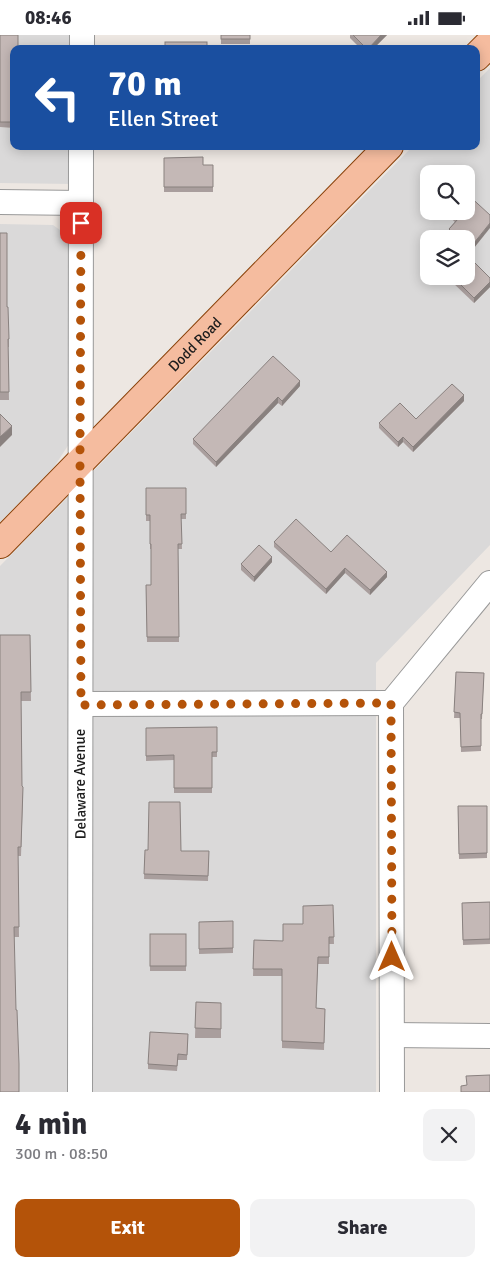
<!DOCTYPE html>
<html lang="en">
<head>
<meta charset="utf-8">
<style>
	:root { --surface:#fff; --page:#f2f2f3; --text:#2b2b33; --muted:#7c7c81; --accent:#b45309 }
	body { margin:0; font-family:Signika,sans-serif; background:var(--page); color:var(--text); height:100vh; display:flex; flex-direction:column; font-size:19px; white-space:nowrap }
	* { box-sizing:border-box; margin:0 }
	p { font-size:16px; color:var(--muted) }
	.icon { flex:none; width:28px; height:28px; fill:none; stroke:currentColor; stroke-width:2; stroke-linecap:round; stroke-linejoin:round }
	.map { position:relative; height:1057px; overflow:hidden }
	.side { display:flex; flex-direction:column; background:var(--surface); flex:1 }
	.side>* { flex:none }
	.banner { position:absolute; left:10px; top:10px; width:470px; height:105px; border-radius:10px; box-shadow:0 2px 12px #0003; background:#1a4fa0; color:#fff; overflow:hidden }
	.buttons { position:absolute; left:420px; top:130px; display:grid; gap:10px }
	.buttons a { display:grid; place-items:center; width:55px; height:55px; border-radius:10px; background:var(--surface); box-shadow:0 2px 12px #0003; font-size:25px }
	.pin { position:absolute; display:grid; place-items:center; width:42px; height:42px; color:#fff; margin:-21px; border-radius:10px; box-shadow:0 2px 8px #0006 }
	.me { position:absolute; width:55px; margin:-28px; rotate:0deg; stroke-linejoin:round; filter:drop-shadow(0 0 4px #0008) }
	.turn { display:flex; align-items:center; gap:18px; height:105px; padding:0 15px; font-size:22px }
	.turn .icon { width:65px; height:65px; stroke-width:2.5 }
	.turn b { display:block; font-size:35px; line-height:42px }
	.round { display:grid; place-items:center; flex:none; width:52px; height:52px; border-radius:10px; background:var(--page) }
	.overview { display:flex; align-items:center; justify-content:space-between; height:85px; padding:0 15px }
	h1 { font-size:30px; font-weight:800; line-height:38px }
	.action { display:flex; gap:10px; margin-top:auto; padding:10px 15px }
	.action a { flex:1; height:58px; border-radius:10px; background:var(--accent); color:#fff; font-size:20px; font-weight:800; line-height:58px; text-align:center }
	.action a+a { background:var(--page); color:var(--text) }
	.status { display:flex; justify-content:space-between; align-items:center; height:35px; padding:0 25px; background:var(--surface); direction:ltr }
	.status svg { height:14px; fill:currentColor }
	.map>svg:first-child { display:block }
	.residential { fill:#dad9d9; fill-rule:evenodd }
	.lines { fill:none; stroke-linecap:round; stroke-linejoin:round }
	.minor-casing { stroke:#999; stroke-width:26 }
	.major-casing { stroke:#8a420a; stroke-width:30 }
	.minor { stroke:#fff; stroke-width:24 }
	.major { stroke:#f5bc9f; stroke-width:28 }
	.wall { fill:#a99e9d }
	.shaded-wall { fill:#89817f }
	.building { fill:#c4b8b6; stroke:#89817f }
	.route { stroke:#b45309; stroke-width:9; stroke-dasharray:0 16.2 }
	.labels { text-anchor:middle; stroke-width:4; stroke-linejoin:round; paint-order:stroke }
	.street-label { font-size:15px; fill:#1c1c1c; stroke:#fff }
</style>
</head>
<body>
<div class="status"><b>08:46</b><svg viewBox="0 0 49 12"><path d="M0 12V9h3v3zM5 12V6h3v6zM10 12V3h3v9zM15 12V0h3v12zM26 1h20v11H26zM47 4h2v5h-2z"/></svg></div>
<div class="map">
<svg width="490" height="1057" viewBox="0 0 490 1057">
	<rect width="100%" height="100%" fill="#ede7e2"/>
	<g class="residential">
		<path d="M0 0H73V14H14V111H73V149L0 148Z"/>
		<path d="M490 33V510L376 628V1057H0V531L413 111H476V47ZM429 139H466V176H429ZM429 204H466V241H429Z"/>
		<path d="M0 189 53 190 71 203V406L54 432 0 487Z"/>
	</g>
	<g class="lines">
		<defs>
			<g id="minor">
				<path d="M82 14V0"/>
				<path d="M0 167 81 168"/>
				<path d="M81 669 391 668"/>
				<path d="M392 1000 490 1001"/>
				<path id="s1" d="M80 1057C81 742 80 427 81 111"/>
				<path d="M392 1057 391 668 490 548"/>
			</g>
			<g id="major">
				<path d="M476 22 490 8"/>
				<path id="s2" d="M0 509 389 111"/>
			</g>
		</defs>
		<use href="#minor" class="minor-casing"/>
		<use href="#major" class="major-casing"/>
		<use href="#minor" class="minor"/>
		<use href="#major" class="major"/>
	</g>
	<g class="wall">
		<path d="M0 0 14 14V93L0 92Z"/>
		<rect x="221" y="0" width="29" height="9"/>
		<path d="M350 0H387L373 14H361L350 3Z"/>
		<path d="M164 123 203 130H213V157H164Z"/>
		<path d="M443 176H466L490 180 470 218 466 215V204H454L449 199V194L455 187Z"/>
		<path d="M0 198 9 304V312H8L9 365H0Z"/>
		<path d="M450 241H466L490 243V252L474 268 450 245Z"/>
		<path d="M300 351 282 371 278 368 216 432 193 409V404Z"/>
		<path d="M464 366 413 417 403 407 398 412 379 393V388L416 384Z"/>
		<path d="M146 453H186V484H181L182 514H178L179 607H147L146 550H151V514H150V486H146Z"/>
		<path d="M274 507 331 517 387 542 370 560 345 538 326 559 274 512Z"/>
		<path d="M272 527 254 547 241 535V529Z"/>
		<path d="M0 600H30L31 666H21L22 751 23 761 21 821H18L19 902H14Z"/>
		<path d="M456 637 484 638 482 684H481V716L461 717 460 683H454Z"/>
		<path d="M217 692V722H212V758H174V725L146 726V693Z"/>
		<path d="M458 771H487V823L459 824Z"/>
		<path d="M180 790 181 816H209L208 846 144 844 145 815H148Z"/>
		<path d="M490 867V909L463 910 462 868Z"/>
		<path d="M333 870 334 909H329V929H318L316 973 325 974 324 1015 282 1013V941H253L254 905 283 906 303 889Z"/>
		<path d="M233 886V918L199 919V887Z"/>
		<rect x="150" y="899" width="36" height="37"/>
		<path d="M196 967 221 968V1003H195Z"/>
		<path d="M188 999 187 1025H178L177 1036 148 1034V1029Z"/>
	</g>
	<g class="shaded-wall">
		<path d="M381 0H387L373 14H368Z"/>
		<path d="M490 188V193L470 218V213Z"/>
		<path d="M490 247V252L474 268V263Z"/>
		<path d="M300 346V351L282 371V366Z"/>
		<path d="M464 360V366L413 417V412Z"/>
		<path d="M278 362V368L216 432V427Z"/>
		<path d="M12 391V400L0 412V402Z"/>
		<path d="M403 402V407L398 412V407Z"/>
		<path d="M272 522V527L254 547V542Z"/>
		<path d="M345 533V538L326 559V554Z"/>
		<path d="M387 537V542L370 560V555Z"/>
	</g>
	<g class="building">
		<path d="M0 0H18V14H14V87H0Z"/>
		<rect x="221" y="0" width="29" height="4"/>
		<path d="M353 0H381L368 14H367Z"/>
		<rect x="165" y="7" width="42" height="7"/>
		<path d="M203 122V130H213V152H164V123Z"/>
		<path d="M466 158 490 180V188L470 213 466 210V204H459L449 194 458 184 449 176H466Z"/>
		<path d="M0 198H7V272H8L9 304H8L9 357H0Z"/>
		<path d="M468 221 490 243V247L474 263 452 241H466V223Z"/>
		<path d="M273 321 300 346 282 366 278 362 216 427 193 404Z"/>
		<path d="M452 349 464 360 413 412 403 402 398 407 379 388 400 368 416 384Z"/>
		<path d="M0 379 12 391 0 402Z"/>
		<path d="M146 453H186V479H181L182 509H178L179 602H147L146 550H151V509H150V480H146Z"/>
		<path d="M296 484 331 517 347 500 387 537 370 555 345 533 326 554 274 507Z"/>
		<path d="M259 510 272 522 254 542 241 529Z"/>
		<path d="M0 600H30L31 657H21L22 751 23 752 21 812H18L19 892H14L16 975H17L19 1029V1057H0Z"/>
		<path d="M456 637 484 638 482 679H481V711L461 712 460 678 454 677Z"/>
		<path d="M217 692V717H212V753H174V720L146 721V693Z"/>
		<path d="M149 767H180L181 816H209L208 841 144 839 145 815H148Z"/>
		<path d="M458 771H487V818L459 819Z"/>
		<path d="M490 867V904L463 905 462 868Z"/>
		<path d="M333 870 334 902H329V922H318L316 973 325 974 324 1008 282 1006V934H253L254 905 283 906V889H303V871Z"/>
		<path d="M233 886V913L199 914V887Z"/>
		<rect x="150" y="899" width="36" height="32"/>
		<path d="M196 967 221 968V994L195 993Z"/>
		<path d="M150 997 188 999 187 1020 178 1019 177 1031 148 1029Z"/>
		<path d="M490 1040V1057H461V1051L467 1050 466 1041Z"/>
	</g>
	<g class="lines">
		<path class="route" d="M81 188 80 426 81 670 391 668 392 922"/>
	</g>
	<g class="labels">
		<g class="street-label">
			<text dy="5" stroke="none"><textPath href="#s2" startOffset="279">Dodd Road</textPath></text>
			<text dy="5" stroke="none"><textPath href="#s1" startOffset="308">Delaware Avenue</textPath></text>
		</g>
	</g>
</svg>
<div class="buttons">
<a><svg class="icon" aria-label="search" viewBox="0 0 24 24"><circle cx="10" cy="10" r="6"/><path d="M15 15l6 6"/></svg></a>
<a><svg class="icon" aria-label="layers" viewBox="0 0 24 24"><path d="M12 4l9 5-9 5-9-5zM3 14l9 5 9-5"/></svg></a>
</div>
<div class="pin" style="left:81px;top:188px;background:#d93025"><svg class="icon" aria-label="arrive" viewBox="0 0 24 24"><path d="M6 21V4h12l-3 4 3 4H6"/></svg></div>
<svg class="me" style="left:392px;top:922px" viewBox="-20 -20 40 40"><path d="M0-17L14 15 0 8-14 15z" fill="#b45309" stroke="#fff" stroke-width="4"/></svg>
<div class="banner">
<div class="turn"><svg class="icon" aria-label="left" viewBox="0 0 24 24"><path d="M17 20v-9H6M10 6l-5 5 5 5"/></svg><div><b>70 m</b>Ellen Street</div></div>
</div>
</div>
<section class="side">
<div class="overview"><div><h1>4 min</h1><p>300 m · 08:50</p></div><a class="round"><svg class="icon" aria-label="close" viewBox="0 0 24 24"><path d="M6 6l12 12M18 6L6 18"/></svg></a></div>
<div class="action"><a>Exit</a><a>Share</a></div>
</section>
</body>
</html>
